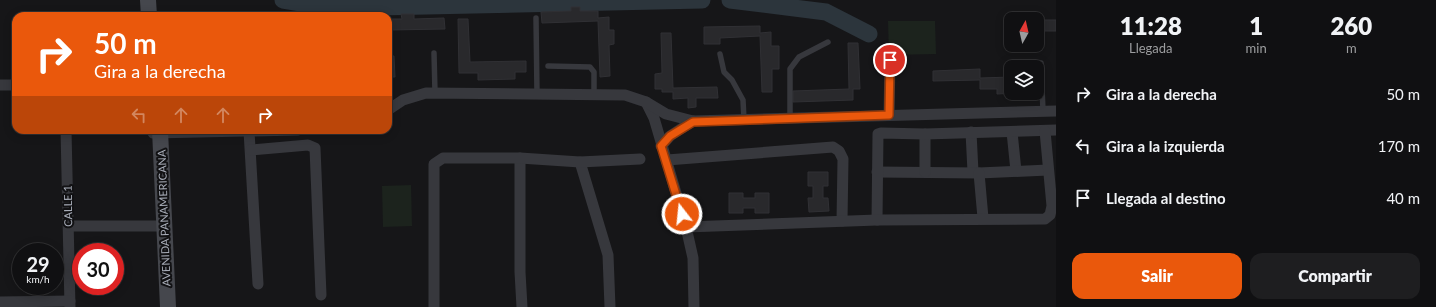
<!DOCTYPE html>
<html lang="es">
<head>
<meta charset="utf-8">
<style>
	:root { --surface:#101012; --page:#1e1e20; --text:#f1f3f6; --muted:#9c9d9f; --line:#303032; --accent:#ea580c }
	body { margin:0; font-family:Lato,sans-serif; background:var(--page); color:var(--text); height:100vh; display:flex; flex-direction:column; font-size:15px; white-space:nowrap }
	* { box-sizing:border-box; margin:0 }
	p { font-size:13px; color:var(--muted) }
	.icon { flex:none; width:22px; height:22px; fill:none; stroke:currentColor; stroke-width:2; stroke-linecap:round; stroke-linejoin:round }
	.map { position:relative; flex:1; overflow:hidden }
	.sheet { display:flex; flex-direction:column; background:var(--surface); width:380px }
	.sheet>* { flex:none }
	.top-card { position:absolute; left:12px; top:12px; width:380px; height:122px; border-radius:12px; box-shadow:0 2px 10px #0003,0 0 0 1px var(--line); background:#ea580c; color:#fff; overflow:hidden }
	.needle { width:26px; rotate:8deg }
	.buttons { position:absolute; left:1004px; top:12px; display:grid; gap:8px }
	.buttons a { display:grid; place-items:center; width:40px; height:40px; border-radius:8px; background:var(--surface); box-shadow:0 2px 10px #0003,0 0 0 1px var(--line); font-size:20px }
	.speed { position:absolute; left:12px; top:243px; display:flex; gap:8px; font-size:20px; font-weight:700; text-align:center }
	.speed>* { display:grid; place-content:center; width:52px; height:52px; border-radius:50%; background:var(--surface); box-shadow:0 2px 10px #0003,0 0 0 1px var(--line); line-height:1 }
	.speed small { font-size:10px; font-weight:400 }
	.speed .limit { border:6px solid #d22; background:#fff; color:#111 }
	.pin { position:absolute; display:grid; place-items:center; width:34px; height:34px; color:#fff; margin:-17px; border:2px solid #fff; border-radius:50%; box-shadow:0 1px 4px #0007 }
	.me { position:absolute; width:44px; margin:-22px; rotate:344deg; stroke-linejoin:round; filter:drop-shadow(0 0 3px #0008) }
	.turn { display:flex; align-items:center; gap:14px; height:84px; padding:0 16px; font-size:18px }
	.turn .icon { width:52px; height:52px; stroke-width:2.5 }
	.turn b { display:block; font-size:28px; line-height:34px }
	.lanes { display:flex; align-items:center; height:38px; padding:0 16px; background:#0003; justify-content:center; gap:20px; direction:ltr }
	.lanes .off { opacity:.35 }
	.eta { display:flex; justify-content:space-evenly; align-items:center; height:68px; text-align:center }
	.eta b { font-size:24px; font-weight:800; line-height:28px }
	.action { display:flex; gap:8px; margin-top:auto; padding:8px 16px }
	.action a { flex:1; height:46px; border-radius:12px; background:var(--accent); color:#fff; font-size:16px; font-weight:800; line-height:46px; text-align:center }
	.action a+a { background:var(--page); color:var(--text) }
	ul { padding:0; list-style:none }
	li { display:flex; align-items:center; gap:12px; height:52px; padding:0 16px }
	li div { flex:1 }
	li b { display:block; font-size:15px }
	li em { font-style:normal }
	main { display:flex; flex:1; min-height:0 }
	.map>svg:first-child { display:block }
	.green { fill:#1c231d }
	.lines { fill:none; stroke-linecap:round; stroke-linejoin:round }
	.river { stroke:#2c353c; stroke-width:17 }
	.building { fill:#29292c; stroke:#303034 }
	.service { stroke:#37383d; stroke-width:5.5 }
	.minor { stroke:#37383d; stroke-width:11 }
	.secondary { stroke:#45474d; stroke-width:16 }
	.route-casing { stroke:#983908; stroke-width:10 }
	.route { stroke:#ea580c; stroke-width:7 }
	.labels { text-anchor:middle; stroke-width:4; stroke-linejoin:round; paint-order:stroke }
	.street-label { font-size:11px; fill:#a8adb8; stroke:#111113 }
</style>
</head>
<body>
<main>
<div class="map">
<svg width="1056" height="307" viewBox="0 0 1056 307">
	<rect width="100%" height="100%" fill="#161618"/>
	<g class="green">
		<path d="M888 21H935L936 54 889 55Z"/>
		<path d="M411 185 412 226 383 227 382 186Z"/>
	</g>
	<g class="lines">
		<g class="river">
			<path d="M283 0 331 8 702 0"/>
			<path d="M730 0 826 12 869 34"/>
		</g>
	</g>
	<g class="building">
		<path d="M571 7H580V11H598V18L609 17V30H614V44L609 45 610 76 600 77 598 21 542 23 541 12 571 11Z"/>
		<path d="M401 14H414V19L444 18 445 29 389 30V56H394L395 77H390V86H388V19H402Z"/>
		<path d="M458 19H468L470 62 526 61V72H515V79L478 80V73H459Z"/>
		<path d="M1044 20H1056V31H1045Z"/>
		<path d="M760 26V33L771 32V46H779V69H772V92H762L760 36 720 38V44H704V27Z"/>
		<path d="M661 33H671L673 88 717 87 718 98H696V107L688 108V98L673 99V92H662V89H655V74L662 73Z"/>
		<path d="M848 43H858L860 89H853V100L793 102V91L849 89Z"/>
		<path d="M980 69V78L1011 77V93H1016L997 94V89H980V80L933 81V71Z"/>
		<path d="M808 172H828V186H823V198H828L829 211 809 212 808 198H813V186H808Z"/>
		<path d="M729 193H743V198H755V193H769V213H755V208H743V213H729Z"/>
	</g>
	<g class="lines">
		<g class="service">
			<path d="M536 18 537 94"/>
			<path d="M434 53 435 93"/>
			<path d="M720 54 724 72 732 80 743 100 744 120"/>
			<path d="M1041 63 1043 111"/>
			<path d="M548 66 590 67 594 72V94"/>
			<path d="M790 119V69L799 57 828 42"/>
		</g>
		<g class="minor">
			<path d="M0 85H16"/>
			<path d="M646 102 654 118 686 227 693 258 694 307"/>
			<path d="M388 110 403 100 426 93 625 95 646 102 666 114 693 121 1056 111"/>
			<path d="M889 115 890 60"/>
			<path d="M66 130 70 307"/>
			<path d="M249 131 258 284"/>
			<path d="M971 132 973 172"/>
			<path d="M1012 132 1016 171"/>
			<path d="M153 133 298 130"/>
			<path d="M661 146 670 136 693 121"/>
			<path d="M251 150 308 145 315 148 321 295"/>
			<path d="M520 158V272L522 307"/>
			<path d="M667 160 833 147 839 151 843 159 842 221"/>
			<path d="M580 162 608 255 610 307"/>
			<path d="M877 172 979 173 1048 170"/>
			<path d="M925 172V134"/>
			<path d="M979 173 983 218"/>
			<path d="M877 220 878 134 881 133 925 134 1056 130"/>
			<path d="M69 226H164"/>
			<path d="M686 227 877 220 1045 219 1050 215 1052 206 1045 131"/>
			<path d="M0 302 70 301"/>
			<path d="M434 307V164L443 158H520L580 162 640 159"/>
		</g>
		<g class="secondary">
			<path d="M148 0 149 16"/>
			<path d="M160 130 168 307"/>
		</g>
	</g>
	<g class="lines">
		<defs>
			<path id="route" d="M682 214 661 146 670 136 693 122 889 115 890 60"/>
		</defs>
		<use href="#route" class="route-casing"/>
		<use href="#route" class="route"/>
	</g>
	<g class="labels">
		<g class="street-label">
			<text transform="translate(68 206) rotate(-91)" y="4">CALLE 1</text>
			<text transform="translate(164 218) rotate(-92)" y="4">AVENIDA PANAMERICANA</text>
		</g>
	</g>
</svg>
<div class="buttons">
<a><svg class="needle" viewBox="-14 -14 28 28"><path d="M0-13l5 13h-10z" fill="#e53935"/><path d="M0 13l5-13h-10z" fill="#9c9d9f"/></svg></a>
<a><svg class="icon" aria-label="layers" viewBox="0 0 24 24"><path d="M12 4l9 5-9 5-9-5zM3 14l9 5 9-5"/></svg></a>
</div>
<div class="speed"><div>29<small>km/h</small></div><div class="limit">30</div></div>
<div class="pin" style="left:890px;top:60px;background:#d93025"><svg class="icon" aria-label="arrive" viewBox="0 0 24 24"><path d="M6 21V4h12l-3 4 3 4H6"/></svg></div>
<svg class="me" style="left:682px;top:214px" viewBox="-20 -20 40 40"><circle r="17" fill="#ea580c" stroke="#fff" stroke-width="3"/><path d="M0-11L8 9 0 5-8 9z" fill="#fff"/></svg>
<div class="top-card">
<div class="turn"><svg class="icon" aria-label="right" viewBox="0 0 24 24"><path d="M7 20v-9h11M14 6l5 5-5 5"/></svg><div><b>50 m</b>Gira a la derecha</div></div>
<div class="lanes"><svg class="icon off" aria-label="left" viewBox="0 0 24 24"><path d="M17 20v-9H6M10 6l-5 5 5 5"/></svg><svg class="icon off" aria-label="ahead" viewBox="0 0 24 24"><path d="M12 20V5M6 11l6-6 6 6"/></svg><svg class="icon off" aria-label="ahead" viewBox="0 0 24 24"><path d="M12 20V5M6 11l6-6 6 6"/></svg><svg class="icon" aria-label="right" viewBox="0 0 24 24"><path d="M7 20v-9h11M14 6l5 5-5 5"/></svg></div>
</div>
</div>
<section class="sheet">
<div class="eta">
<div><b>11:28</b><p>Llegada</p></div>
<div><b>1</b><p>min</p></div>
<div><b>260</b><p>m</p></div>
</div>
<ul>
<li><svg class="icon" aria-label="right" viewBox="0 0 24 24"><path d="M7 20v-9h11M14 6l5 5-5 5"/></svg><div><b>Gira a la derecha</b></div><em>50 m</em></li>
<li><svg class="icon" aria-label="left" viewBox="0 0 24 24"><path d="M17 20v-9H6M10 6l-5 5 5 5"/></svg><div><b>Gira a la izquierda</b></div><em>170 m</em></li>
<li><svg class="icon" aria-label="arrive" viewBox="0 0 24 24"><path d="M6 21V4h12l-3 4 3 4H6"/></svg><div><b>Llegada al destino</b></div><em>40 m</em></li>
</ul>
<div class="action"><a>Salir</a><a>Compartir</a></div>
</section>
</main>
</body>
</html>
